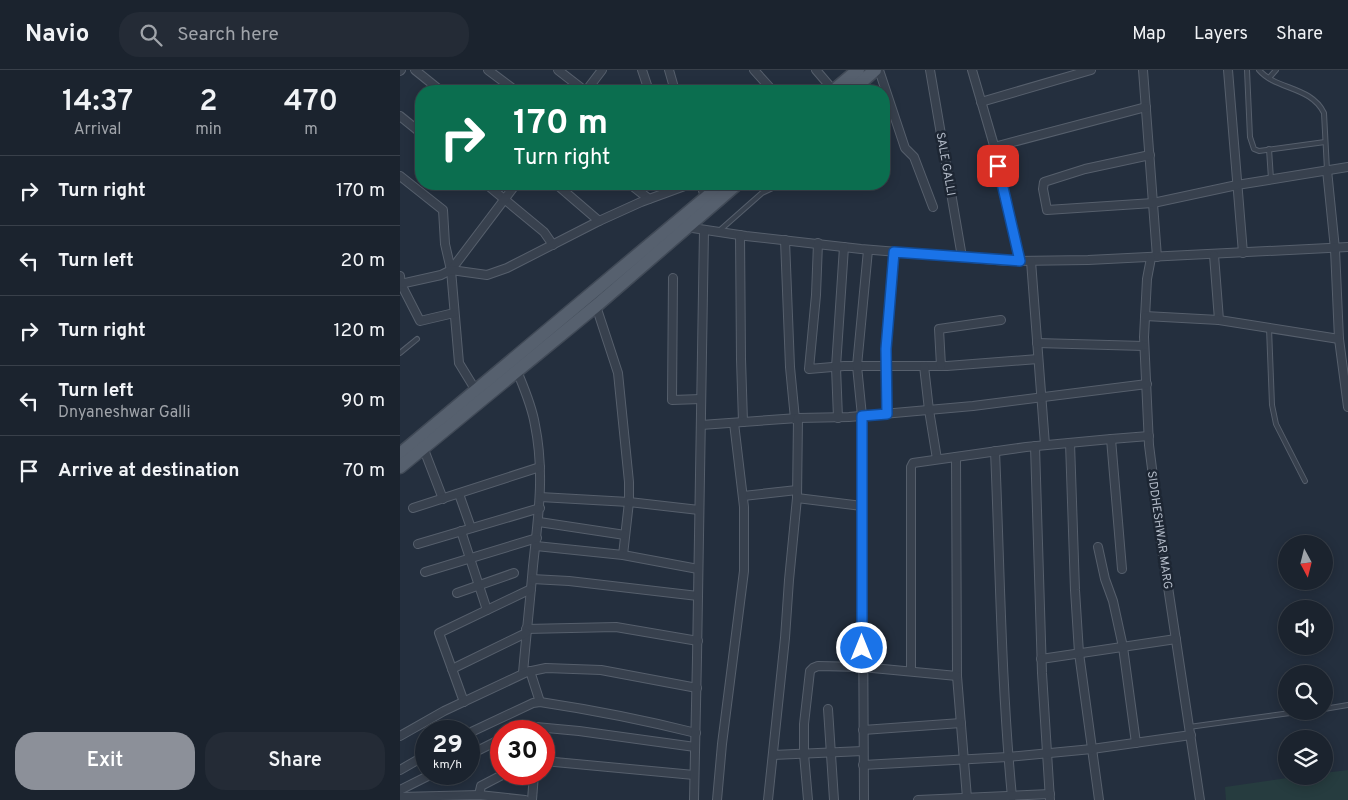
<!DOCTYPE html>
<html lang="en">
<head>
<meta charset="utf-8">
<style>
	:root { --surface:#1b232e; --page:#242b36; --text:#f1f3f6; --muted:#a0a4aa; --line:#39404a; --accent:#8c9099 }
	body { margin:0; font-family:Overpass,sans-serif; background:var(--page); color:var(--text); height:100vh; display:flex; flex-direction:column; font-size:19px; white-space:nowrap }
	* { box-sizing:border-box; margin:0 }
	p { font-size:16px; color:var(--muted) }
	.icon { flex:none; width:28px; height:28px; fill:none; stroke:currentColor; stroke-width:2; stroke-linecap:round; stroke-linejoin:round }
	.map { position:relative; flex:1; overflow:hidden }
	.panel { display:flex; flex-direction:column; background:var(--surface); width:400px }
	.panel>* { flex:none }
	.top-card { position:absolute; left:15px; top:15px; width:475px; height:105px; border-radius:20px; box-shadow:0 2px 12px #0003,0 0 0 1px var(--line); background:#0b6e4f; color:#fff; overflow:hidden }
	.needle { width:32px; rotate:173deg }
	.controls { position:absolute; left:878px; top:465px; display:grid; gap:10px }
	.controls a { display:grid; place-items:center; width:55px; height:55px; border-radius:50%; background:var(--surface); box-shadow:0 2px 12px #0003,0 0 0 1px var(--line); font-size:25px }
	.speed { position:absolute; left:15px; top:650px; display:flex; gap:10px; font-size:25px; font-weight:700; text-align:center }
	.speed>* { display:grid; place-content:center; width:65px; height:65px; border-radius:50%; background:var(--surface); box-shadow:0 2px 12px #0003,0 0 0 1px var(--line); line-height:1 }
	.speed small { font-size:12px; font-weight:400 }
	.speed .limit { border:8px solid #d22; background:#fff; color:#111 }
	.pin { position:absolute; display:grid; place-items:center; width:42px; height:42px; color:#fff; margin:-21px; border-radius:10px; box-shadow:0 2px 8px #0006 }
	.me { position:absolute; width:55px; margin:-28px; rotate:0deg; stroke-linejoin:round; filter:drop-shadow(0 0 4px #0008) }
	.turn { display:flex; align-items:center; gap:18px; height:105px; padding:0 15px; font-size:22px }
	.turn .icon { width:65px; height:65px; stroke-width:2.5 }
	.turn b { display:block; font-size:35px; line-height:42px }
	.eta { display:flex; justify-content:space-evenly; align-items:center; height:85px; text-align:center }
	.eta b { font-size:30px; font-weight:600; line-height:35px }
	.cta { display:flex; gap:10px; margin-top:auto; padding:10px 15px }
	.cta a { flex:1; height:58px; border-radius:20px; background:var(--accent); color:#fff; font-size:20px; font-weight:600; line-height:58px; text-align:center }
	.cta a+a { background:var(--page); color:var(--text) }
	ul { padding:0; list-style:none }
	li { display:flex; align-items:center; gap:15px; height:70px; padding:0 15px; border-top:1px solid var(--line) }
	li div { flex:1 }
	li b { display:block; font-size:19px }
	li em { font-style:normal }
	header { display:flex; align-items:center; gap:30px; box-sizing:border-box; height:70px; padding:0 25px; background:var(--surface); border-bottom:1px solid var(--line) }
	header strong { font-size:24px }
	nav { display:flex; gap:28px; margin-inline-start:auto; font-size:18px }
	.search { width:350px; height:45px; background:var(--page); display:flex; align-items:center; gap:12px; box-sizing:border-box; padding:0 18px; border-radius:20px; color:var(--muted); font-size:19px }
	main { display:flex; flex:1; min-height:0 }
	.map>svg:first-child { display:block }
	.green { fill:#263c3f }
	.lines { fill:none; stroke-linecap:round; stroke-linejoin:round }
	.service-casing { stroke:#565f6c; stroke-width:6 }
	.minor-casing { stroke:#565f6c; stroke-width:10 }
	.primary-casing { stroke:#414a57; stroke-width:15 }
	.service { stroke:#38414e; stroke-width:4 }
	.minor { stroke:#38414e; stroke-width:8 }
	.primary { stroke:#56606e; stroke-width:12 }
	.route-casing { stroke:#114b97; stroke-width:12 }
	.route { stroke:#1a73e8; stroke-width:9 }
	.labels { text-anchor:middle; stroke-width:5; stroke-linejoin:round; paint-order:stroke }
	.street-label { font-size:12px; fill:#b4bcc9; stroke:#1d2633 }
</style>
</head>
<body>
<header>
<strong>Navio</strong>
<div class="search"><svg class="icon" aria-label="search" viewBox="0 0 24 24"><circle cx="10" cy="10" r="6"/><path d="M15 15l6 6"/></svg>Search here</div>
<nav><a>Map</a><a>Layers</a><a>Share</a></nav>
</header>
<main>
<section class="panel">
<div class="eta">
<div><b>14:37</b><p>Arrival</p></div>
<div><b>2</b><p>min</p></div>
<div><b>470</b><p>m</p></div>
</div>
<ul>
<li><svg class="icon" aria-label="right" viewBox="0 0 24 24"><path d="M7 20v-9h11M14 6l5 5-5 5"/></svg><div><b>Turn right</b></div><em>170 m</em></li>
<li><svg class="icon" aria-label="left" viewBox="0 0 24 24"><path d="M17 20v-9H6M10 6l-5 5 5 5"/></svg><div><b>Turn left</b></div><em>20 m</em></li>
<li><svg class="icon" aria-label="right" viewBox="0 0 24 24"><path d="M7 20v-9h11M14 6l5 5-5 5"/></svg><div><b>Turn right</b></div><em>120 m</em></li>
<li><svg class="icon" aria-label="left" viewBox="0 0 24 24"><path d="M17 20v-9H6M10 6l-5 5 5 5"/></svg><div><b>Turn left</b><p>Dnyaneshwar Galli</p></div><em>90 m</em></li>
<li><svg class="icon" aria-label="arrive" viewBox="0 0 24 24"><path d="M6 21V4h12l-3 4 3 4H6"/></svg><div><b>Arrive at destination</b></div><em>70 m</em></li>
</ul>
<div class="cta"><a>Exit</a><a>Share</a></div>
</section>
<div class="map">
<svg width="948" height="730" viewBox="0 0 948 730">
	<rect width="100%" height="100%" fill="#242f3e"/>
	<path class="green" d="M948 700V730H826L825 717 901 706H924V703Z"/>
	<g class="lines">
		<defs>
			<g id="service">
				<path d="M847 0 850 67 854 79 859 81 925 72"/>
				<path d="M859 0C876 20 911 16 924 43L927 100"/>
				<path d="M869 8 876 0"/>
				<path d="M869 79 871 109"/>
				<path d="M484 98H485"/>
				<path d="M319 161 362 123 381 114"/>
				<path d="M869 258 872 335 876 354 905 411"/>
				<path d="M0 283 17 269"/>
				<path d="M924 639 948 635"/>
				<path d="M789 657 905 641"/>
			</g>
			<g id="minor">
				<path d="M15 0 41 21"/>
				<path d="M88 0 116 21"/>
				<path d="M158 0 185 21"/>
				<path d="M242 0 249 21"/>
				<path d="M269 0 275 21"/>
				<path d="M354 0 373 21"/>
				<path d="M416 0 434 21"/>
				<path d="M479 0 505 78 514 87 533 137"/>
				<path d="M530 0 562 187"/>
				<path d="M572 0 593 72 620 191"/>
				<path d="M743 0 757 187"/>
				<path d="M828 0 843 183"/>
				<path d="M0 1 1 0"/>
				<path d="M186 21 202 0"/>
				<path d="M581 32 691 0"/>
				<path d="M0 46 21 63"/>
				<path d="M594 77 746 37"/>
				<path d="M750 85 685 99 644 112 643 119 647 140 753 133 837 115 948 97"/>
				<path d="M927 100 935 179 939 269 948 337"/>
				<path d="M0 106 43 140 45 174 51 200 59 293 78 324"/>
				<path d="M86 114 144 162 153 175"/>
				<path d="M156 114 199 151"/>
				<path d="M230 114 249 129"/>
				<path d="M301 114 305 127"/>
				<path d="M286 157 346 166 461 179 608 191 688 190 948 177"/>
				<path d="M340 165 341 289 343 352"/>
				<path d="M385 170 390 297 395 349"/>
				<path d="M418 173 416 225 409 299 444 296H547L638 289"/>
				<path d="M814 185 819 250 939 269"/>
				<path d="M751 188 747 209 744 267 749 375 762 477 800 730"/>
				<path d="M631 191 645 375"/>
				<path d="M51 200 116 114"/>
				<path d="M0 206 1 214 20 251 54 243"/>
				<path d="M273 208 272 330 301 329"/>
				<path d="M0 214 41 205 51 200 87 205 107 198 199 151 241 132 290 114"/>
				<path d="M196 236 218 303 229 412V432L223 485"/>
				<path d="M745 246 819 250"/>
				<path d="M637 273 744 276"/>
				<path d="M524 296 529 340 537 389"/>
				<path d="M541 296 539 259 601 250"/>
				<path d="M117 301C124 318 132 336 135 355 145 404 138 448 133 496 130 532 126 567 123 603"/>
				<path d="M487 344 486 279 494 182"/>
				<path d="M438 348 436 297 444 177"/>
				<path d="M301 355 398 348 449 347 573 336 747 314"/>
				<path d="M711 369 749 366"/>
				<path d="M670 373 675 520 679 583 699 730"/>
				<path d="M635 376 642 603 650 730"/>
				<path d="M23 377 43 429"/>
				<path d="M595 381C600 496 601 612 612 727"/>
				<path d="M556 387 557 606 567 728"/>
				<path d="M59 424 71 458"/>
				<path d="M343 426 397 420"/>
				<path d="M140 427 229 432 299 440"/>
				<path d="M397 428 462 436"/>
				<path d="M13 438 140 397"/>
				<path d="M139 452 225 465"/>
				<path d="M61 461 87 540"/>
				<path d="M18 474 140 438"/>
				<path d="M136 476 223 485 298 499"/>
				<path d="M698 477 705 509 713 531 723 577 736 673"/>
				<path d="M25 502 137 468"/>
				<path d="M132 509 169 511 298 526"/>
				<path d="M57 523 114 503"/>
				<path d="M126 559 216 557 298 571"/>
				<path d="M641 589 776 569"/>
				<path d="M52 599 126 563"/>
				<path d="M130 601 140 632"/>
				<path d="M511 601V397L513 393 626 377 711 369 722 499"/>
				<path d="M64 632 39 563 131 519"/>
				<path d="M428 639 434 730"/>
				<path d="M463 660 561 653"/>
				<path d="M118 661 127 657H136L179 661 295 677"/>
				<path d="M69 663 133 633 140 632C193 640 244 650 296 663"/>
				<path d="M0 666 44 641 127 602 146 598 201 600 297 618"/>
				<path d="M69 685 101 669"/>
				<path d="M373 685 463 681"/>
				<path d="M144 691 294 705"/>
				<path d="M463 695 608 687 692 679 791 665"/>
				<path d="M0 700 26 685"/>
				<path d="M0 720 32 704"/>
				<path d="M79 725 81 716 104 704"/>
				<path d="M0 727 79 725 125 730"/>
				<path d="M132 730 134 704"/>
				<path d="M294 730 297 588 304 160"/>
				<path d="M317 730 322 674 344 501V437L334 353"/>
				<path d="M368 730 385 568 389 510 397 428 398 348"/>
				<path d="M408 730 404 684V654L410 601 413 598 418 596 462 597 557 606"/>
				<path d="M464 730 462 346 457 296 468 180"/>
				<path d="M518 730 650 724"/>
			</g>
			<g id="primary">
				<path d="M433 21 458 0"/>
				<path d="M451 21 475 0"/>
				<path d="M0 384 322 114"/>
				<path d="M0 397 196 236 337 114"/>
			</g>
		</defs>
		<use href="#service" class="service-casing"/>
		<use href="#minor" class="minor-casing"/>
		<use href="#primary" class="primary-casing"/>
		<use href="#service" class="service"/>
		<use href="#minor" class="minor"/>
		<use href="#primary" class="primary"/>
	</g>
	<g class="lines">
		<defs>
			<path id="route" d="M462 578V346L487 344 486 279 494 182 620 191 598 96"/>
		</defs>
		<use href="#route" class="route-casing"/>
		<use href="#route" class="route"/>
	</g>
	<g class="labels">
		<g class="street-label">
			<text transform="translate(546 94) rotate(80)" y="4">SALE GALLI</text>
			<text transform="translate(760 460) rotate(82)" y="4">SIDDHESHWAR MARG</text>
		</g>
	</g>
</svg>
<div class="controls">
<a><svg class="needle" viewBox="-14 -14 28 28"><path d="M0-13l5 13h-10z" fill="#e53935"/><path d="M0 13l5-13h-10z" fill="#a0a4aa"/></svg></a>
<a><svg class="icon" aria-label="sound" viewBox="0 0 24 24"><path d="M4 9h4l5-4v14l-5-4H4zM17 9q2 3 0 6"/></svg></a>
<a><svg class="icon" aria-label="search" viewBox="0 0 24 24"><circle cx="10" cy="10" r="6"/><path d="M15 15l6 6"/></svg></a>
<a><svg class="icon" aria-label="layers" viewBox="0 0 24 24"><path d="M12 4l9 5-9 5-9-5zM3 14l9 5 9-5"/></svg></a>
</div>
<div class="speed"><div>29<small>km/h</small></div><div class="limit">30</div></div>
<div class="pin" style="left:598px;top:96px;background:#d93025"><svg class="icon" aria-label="arrive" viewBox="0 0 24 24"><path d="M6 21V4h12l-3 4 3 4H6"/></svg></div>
<svg class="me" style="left:462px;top:578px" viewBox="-20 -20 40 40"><circle r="17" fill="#1a73e8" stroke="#fff" stroke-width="3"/><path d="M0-11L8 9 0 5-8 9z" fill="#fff"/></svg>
<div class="top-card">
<div class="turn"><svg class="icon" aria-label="right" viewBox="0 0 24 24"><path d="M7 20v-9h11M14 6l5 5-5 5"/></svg><div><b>170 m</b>Turn right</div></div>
</div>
</div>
</main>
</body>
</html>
